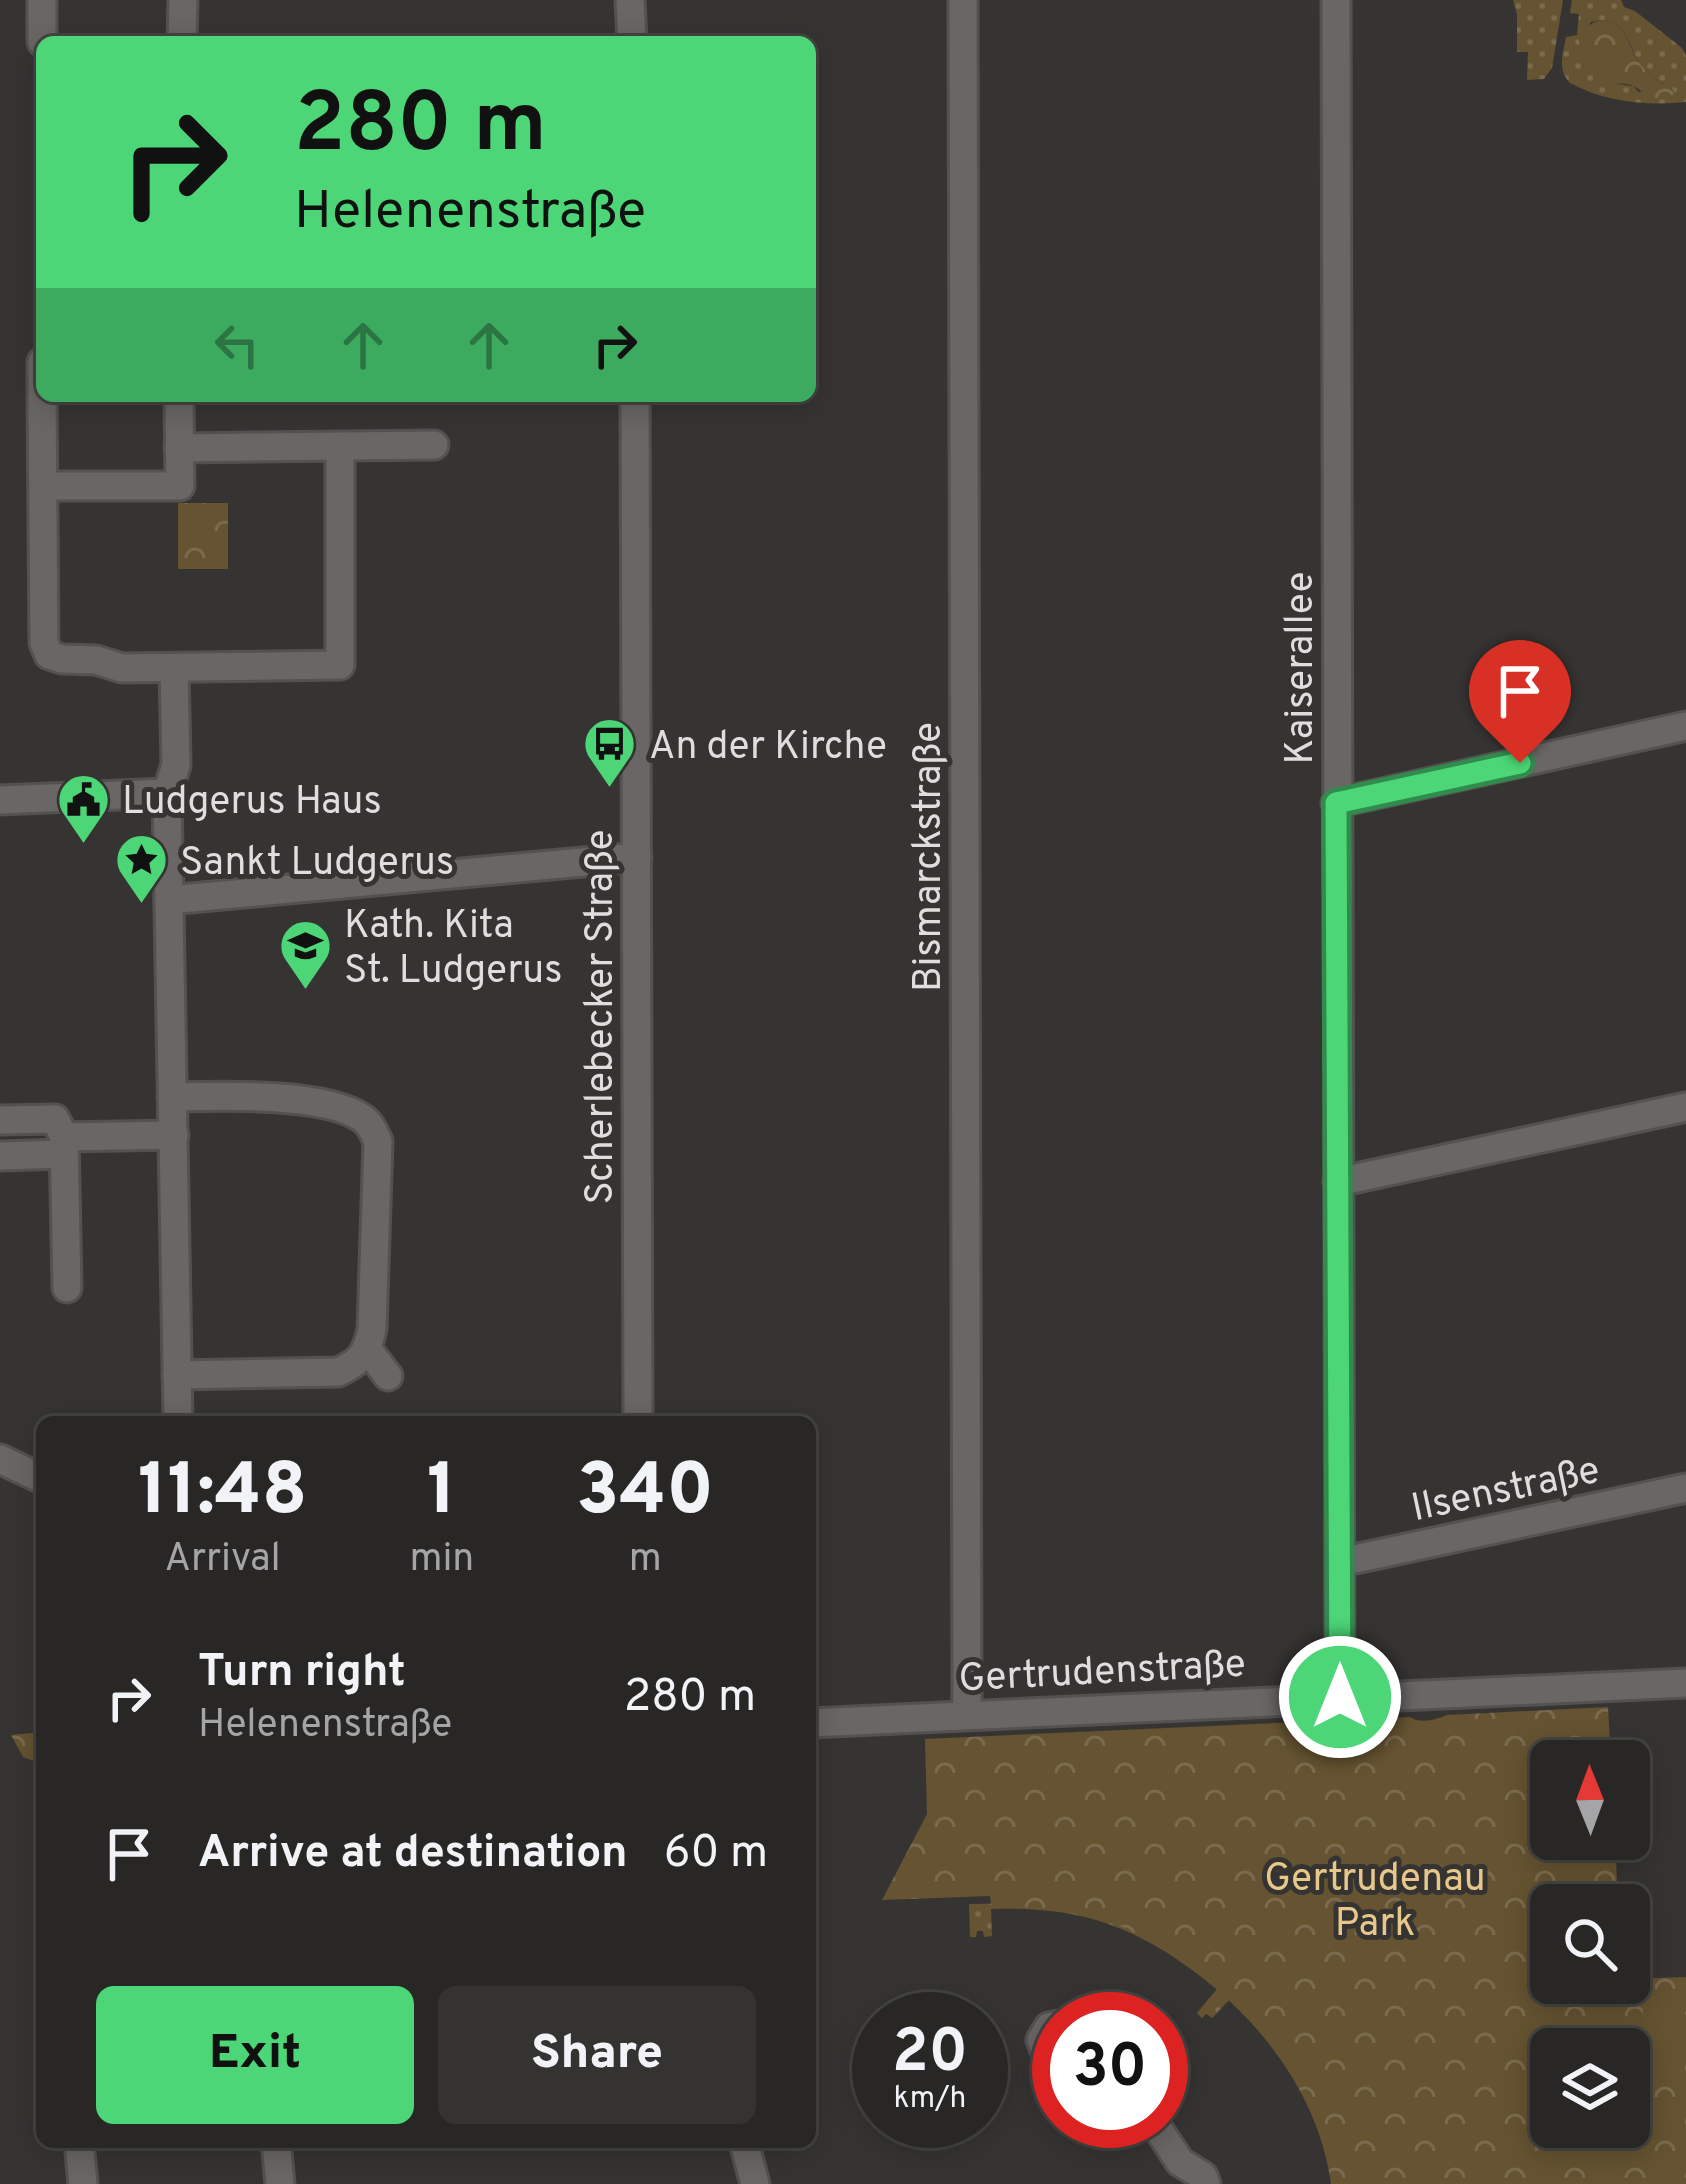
<!DOCTYPE html>
<html lang="en">
<head>
<meta charset="utf-8">
<style>
	:root { --surface:#282726; --page:#343332; --text:#f1f3f6; --muted:#a5a5a7; --line:#444443; --accent:#4cd677 }
	body { margin:0; font-family:Overpass,sans-serif; background:var(--page); color:var(--text); height:100vh; display:flex; flex-direction:column; font-size:45px; white-space:nowrap }
	* { box-sizing:border-box; margin:0 }
	p { font-size:39px; color:var(--muted) }
	.icon { flex:none; width:66px; height:66px; fill:none; stroke:currentColor; stroke-width:2; stroke-linecap:round; stroke-linejoin:round }
	.map { position:relative; flex:1; overflow:hidden }
	.details { position:absolute; left:36px; top:1416px; width:780px; height:732px; display:flex; flex-direction:column; background:var(--surface); border-radius:18px; box-shadow:0 6px 30px #0003,0 0 0 3px var(--line) }
	.details>* { flex:none }
	.banner { position:absolute; left:36px; top:36px; width:780px; height:366px; border-radius:18px; box-shadow:0 6px 30px #0003,0 0 0 3px var(--line); background:#4cd677; color:#111; overflow:hidden }
	.needle { width:78px; rotate:359deg }
	.fabs { position:absolute; left:1530px; top:1740px; display:grid; gap:24px }
	.fabs a { display:grid; place-items:center; width:120px; height:120px; border-radius:18px; background:var(--surface); box-shadow:0 6px 30px #0003,0 0 0 3px var(--line); font-size:60px }
	.speed { position:absolute; left:852px; top:1992px; display:flex; gap:24px; font-size:60px; font-weight:700; text-align:center }
	.speed>* { display:grid; place-content:center; width:156px; height:156px; border-radius:50%; background:var(--surface); box-shadow:0 6px 30px #0003,0 0 0 3px var(--line); line-height:1 }
	.speed small { font-size:30px; font-weight:400 }
	.speed .limit { border:18px solid #d22; background:#fff; color:#111 }
	.pin { position:absolute; display:grid; place-items:center; width:102px; height:102px; color:#fff; margin:-123px -51px; border-radius:50% 50% 50% 0; rotate:-45deg; box-shadow:0 0 12px #0007 }
	.pin .icon { rotate:45deg }
	.me { position:absolute; width:132px; margin:-66px; rotate:0deg; stroke-linejoin:round; filter:drop-shadow(0 0 9px #0008) }
	.turn { display:flex; align-items:center; gap:42px; height:252px; padding:0 60px; font-size:54px }
	.turn .icon { width:156px; height:156px; stroke-width:2.5 }
	.turn b { display:block; font-size:84px; line-height:102px }
	.lanes { display:flex; align-items:center; height:114px; padding:0 60px; background:#0003; justify-content:center; gap:60px; direction:ltr }
	.lanes .off { opacity:.35 }
	.eta { display:flex; justify-content:space-evenly; align-items:center; height:204px; text-align:center }
	.eta b { font-size:72px; font-weight:800; line-height:84px }
	.button { display:flex; gap:24px; margin-top:auto; padding:24px 60px }
	.button a { flex:1; height:138px; border-radius:18px; background:var(--accent); color:#111; font-size:48px; font-weight:800; line-height:138px; text-align:center }
	.button a+a { background:var(--page); color:var(--text) }
	ul { padding:0; list-style:none }
	li { display:flex; align-items:center; gap:36px; height:156px; padding:0 60px }
	li div { flex:1 }
	li b { display:block; font-size:45px }
	li em { font-style:normal }
	.map>svg:first-child { display:block }
	.grass { fill:url(#grass-dots); fill-rule:evenodd }
	.park { fill:url(#park-crowns); fill-rule:evenodd }
	.pitch { fill:#655331 }
	.lines { fill:none; stroke-linecap:round; stroke-linejoin:round }
	.minor-casing { stroke:#545151; stroke-width:33 }
	.minor { stroke:#696665; stroke-width:27 }
	.route-casing { stroke:#318b4d; stroke-width:30 }
	.route { stroke:#4cd677; stroke-width:21 }
	.labels { text-anchor:middle; stroke-width:10; stroke-linejoin:round; paint-order:stroke }
	.street-label { font-size:39px; fill:#dfdddd; stroke:#363433 }
	.poi-label { font-size:39px; fill:#dfdddd; stroke:#363433; text-anchor:start }
	.park-label { font-size:39px; fill:#e8c88a; stroke:#363433 }
</style>
</head>
<body>
<div class="map">
<svg width="1686" height="2184" viewBox="0 0 1686 2184">
	<defs>
		<pattern id="grass-dots" width="8" height="8" patternUnits="userSpaceOnUse" patternTransform="scale(3)"><rect width="8" height="8" fill="#655331"/><path d="M2 2h.1M6 6h.1" fill="none" stroke="#7b6b4e" stroke-width="1.8" stroke-linecap="round"/></pattern>
		<pattern id="park-crowns" width="20" height="18" patternUnits="userSpaceOnUse" patternTransform="scale(3)"><rect width="20" height="18" fill="#655331"/><path d="M2 6a3 3 0 1 1 6 0M12 15a3 3 0 1 1 6 0" fill="none" stroke="#7b6b4e"/></pattern>
	</defs>
	<rect width="100%" height="100%" fill="#363433"/>
	<g class="grass">
		<path d="M1513 0H1563L1552 68 1544 79 1527 80 1528 52H1517V14Z"/>
		<path d="M1572 0H1621L1624 7 1635 11 1682 48 1686 56V102C1647 106 1605 102 1570 83 1557 69 1563 54 1566 37L1577 35 1579 14 1570 13ZM1601 20C1630 25 1626 42 1640 64 1648 76 1661 82 1673 90L1639 92 1633 86C1598 82 1590 72 1579 40L1591 22Z"/>
		<path d="M1027 1903 1118 1922 1237 1992 1212 2018 1206 2014 1202 2018 1197 2013 1217 1989C1143 1929 1087 1906 991 1909L992 1936 984 1937 983 1931H977L976 1937H970L969 1904Z"/>
	</g>
	<g class="park">
		<path d="M1601 20C1630 25 1625 42 1640 64 1649 76 1661 83 1674 90L1673 95C1644 105 1645 87 1626 84 1613 83 1600 81 1590 69 1584 61 1583 49 1579 40 1584 28 1589 23 1601 20Z"/>
		<rect x="178" y="503" width="50" height="66"/>
		<path d="M1608 1707 1611 1761H1551V1839H1615L1618 1905H1551V1983H1629V1979L1686 1977V2184H1331C1318 2086 1247 2003 1166 1952 1150 1943 1135 1932 1118 1925 1077 1911 1033 1908 991 1904L990 1896 882 1900 927 1814 925 1739 1410 1717C1421 1724 1435 1720 1447 1715ZM1551 2049H1629V2127H1551Z"/>
		<path d="M42 1732V1759L34 1761 23 1757 11 1735Z"/>
	</g>
	<g class="pitch">
		<path d="M1533 1910 1534 1933 1496 1934V1911Z"/>
		<path d="M1643 2010 1686 2015V2062L1638 2056Z"/>
	</g>
	<g class="lines">
		<defs>
			<g id="minor">
				<path d="M42 0V42"/>
				<path d="M630 0 632 42"/>
				<path d="M963 0 967 1714"/>
				<path d="M1336 0 1340 1697"/>
				<path d="M182 42 183 0"/>
				<path d="M42 362V389"/>
				<path d="M42 396 44 643 49 655 62 659 96 660 122 668 340 665V447"/>
				<path d="M635 396 638 1422"/>
				<path d="M179 448 434 445"/>
				<path d="M44 486H180L179 396"/>
				<path d="M174 668 176 765 167 793 178 1422"/>
				<path d="M0 800 167 793"/>
				<path d="M1336 803 1686 726"/>
				<path d="M169 900 637 857"/>
				<path d="M172 1097C218 1096 325 1092 362 1118 370 1123 373 1131 378 1141L372 1329C367 1353 361 1362 338 1372L177 1375"/>
				<path d="M0 1120 55 1119 64 1137 174 1135"/>
				<path d="M64 1137 67 1288"/>
				<path d="M0 1156 64 1154"/>
				<path d="M1338 1182 1686 1107"/>
				<path d="M368 1350 388 1376"/>
				<path d="M0 1459 42 1479"/>
				<path d="M1340 1559H1355L1686 1488"/>
				<path d="M810 1723 1686 1683"/>
				<path d="M1059 2025 1049 2027 1041 2040 1046 2053 1059 2057"/>
				<path d="M1153 2121 1180 2162 1203 2176 1206 2184"/>
				<path d="M79 2142 83 2184"/>
				<path d="M276 2142 280 2184"/>
				<path d="M744 2142 755 2184"/>
			</g>
		</defs>
		<use href="#minor" class="minor-casing"/>
		<use href="#minor" class="minor"/>
	</g>
	<g class="lines">
		<defs>
			<path id="route" d="M1340 1697 1336 803 1520 763"/>
		</defs>
		<use href="#route" class="route-casing"/>
		<use href="#route" class="route"/>
	</g>
	<defs>
		<symbol id="bus-pin" viewBox="-11 -11 22 30"><path d="M0 17L-7.5 6A9.5 9.5 0 1 1 7.5 6Z" fill="#4cd677" stroke="#363433"/><path d="M-5-6H5V4H4V6H2V4H-2V6H-4V4H-5ZM-3.5-4V0h7V-4ZM-3.5 1.2v1.5H-2V1.2ZM2 1.2v1.5H3.5V1.2Z" fill="#111"/></symbol>
		<symbol id="civic-pin" viewBox="-11 -11 22 30"><path d="M0 17L-7.5 6A9.5 9.5 0 1 1 7.5 6Z" fill="#4cd677" stroke="#363433"/><path d="M-.6-6.5H3V-4.5H.6V-3L4-1V1h2V6H-6V1h2V-1L-.6-3ZM-1.2 2.5V6h2.4V2.5Z" fill="#111"/></symbol>
		<symbol id="sight-pin" viewBox="-11 -11 22 30"><path d="M0 17L-7.5 6A9.5 9.5 0 1 1 7.5 6Z" fill="#4cd677" stroke="#363433"/><path d="M0-6L1.8-2.2L6-1.7L2.9 1.2L3.7 5.4L0 3.3L-3.7 5.4L-2.9 1.2L-6-1.7L-1.8-2.2Z" fill="#111"/></symbol>
		<symbol id="school-pin" viewBox="-11 -11 22 30"><path d="M0 17L-7.5 6A9.5 9.5 0 1 1 7.5 6Z" fill="#4cd677" stroke="#363433"/><path d="M0-5L7-2L0 1L-7-2ZM-4 1L0 2.5L4 1V4Q0 6-4 4Z" fill="#111"/></symbol>
	</defs>
	<g fill-rule="evenodd">
		<use href="#bus-pin" x="580" y="714" width="59" height="81"/>
		<use href="#civic-pin" x="54" y="770" width="59" height="81"/>
		<use href="#sight-pin" x="112" y="830" width="59" height="81"/>
		<use href="#school-pin" x="276" y="916" width="59" height="81"/>
	</g>
	<g class="labels">
		<g class="street-label">
			<text transform="translate(1298 668) rotate(-90)" y="14">Kaiserallee</text>
			<text transform="translate(926 857) rotate(-90)" y="14">Bismarckstraße</text>
			<text transform="translate(598 1017) rotate(-90)" y="14">Scherlebecker Straße</text>
			<text transform="translate(1505 1487) rotate(-12)" y="14">Ilsenstraße</text>
			<text transform="translate(1102 1669) rotate(-3)" y="14">Gertrudenstraße</text>
		</g>
		<g class="poi-label">
			<text x="649" y="758">An der Kirche</text>
			<text x="122" y="813">Ludgerus Haus</text>
			<text x="180" y="874">Sankt Ludgerus</text>
			<text x="344" y="937">Kath. Kita<tspan x="344" dy="45">St. Ludgerus</tspan></text>
		</g>
		<g class="park-label">
			<text x="1375" y="1890">Gertrudenau<tspan x="1375" dy="45">Park</tspan></text>
		</g>
	</g>
</svg>
<div class="fabs">
<a><svg class="needle" viewBox="-14 -14 28 28"><path d="M0-13l5 13h-10z" fill="#e53935"/><path d="M0 13l5-13h-10z" fill="#a5a5a7"/></svg></a>
<a><svg class="icon" aria-label="search" viewBox="0 0 24 24"><circle cx="10" cy="10" r="6"/><path d="M15 15l6 6"/></svg></a>
<a><svg class="icon" aria-label="layers" viewBox="0 0 24 24"><path d="M12 4l9 5-9 5-9-5zM3 14l9 5 9-5"/></svg></a>
</div>
<div class="speed"><div>20<small>km/h</small></div><div class="limit">30</div></div>
<div class="pin" style="left:1520px;top:763px;background:#d93025"><svg class="icon" aria-label="arrive" viewBox="0 0 24 24"><path d="M6 21V4h12l-3 4 3 4H6"/></svg></div>
<svg class="me" style="left:1340px;top:1697px" viewBox="-20 -20 40 40"><circle r="17" fill="#4cd677" stroke="#fff" stroke-width="3"/><path d="M0-11L8 9 0 5-8 9z" fill="#fff"/></svg>
<div class="banner">
<div class="turn"><svg class="icon" aria-label="right" viewBox="0 0 24 24"><path d="M7 20v-9h11M14 6l5 5-5 5"/></svg><div><b>280 m</b>Helenenstraße</div></div>
<div class="lanes"><svg class="icon off" aria-label="left" viewBox="0 0 24 24"><path d="M17 20v-9H6M10 6l-5 5 5 5"/></svg><svg class="icon off" aria-label="ahead" viewBox="0 0 24 24"><path d="M12 20V5M6 11l6-6 6 6"/></svg><svg class="icon off" aria-label="ahead" viewBox="0 0 24 24"><path d="M12 20V5M6 11l6-6 6 6"/></svg><svg class="icon" aria-label="right" viewBox="0 0 24 24"><path d="M7 20v-9h11M14 6l5 5-5 5"/></svg></div>
</div>
<section class="details">
<div class="eta">
<div><b>11:48</b><p>Arrival</p></div>
<div><b>1</b><p>min</p></div>
<div><b>340</b><p>m</p></div>
</div>
<ul>
<li><svg class="icon" aria-label="right" viewBox="0 0 24 24"><path d="M7 20v-9h11M14 6l5 5-5 5"/></svg><div><b>Turn right</b><p>Helenenstraße</p></div><em>280 m</em></li>
<li><svg class="icon" aria-label="arrive" viewBox="0 0 24 24"><path d="M6 21V4h12l-3 4 3 4H6"/></svg><div><b>Arrive at destination</b></div><em>60 m</em></li>
</ul>
<div class="button"><a>Exit</a><a>Share</a></div>
</section>
</div>
</body>
</html>
